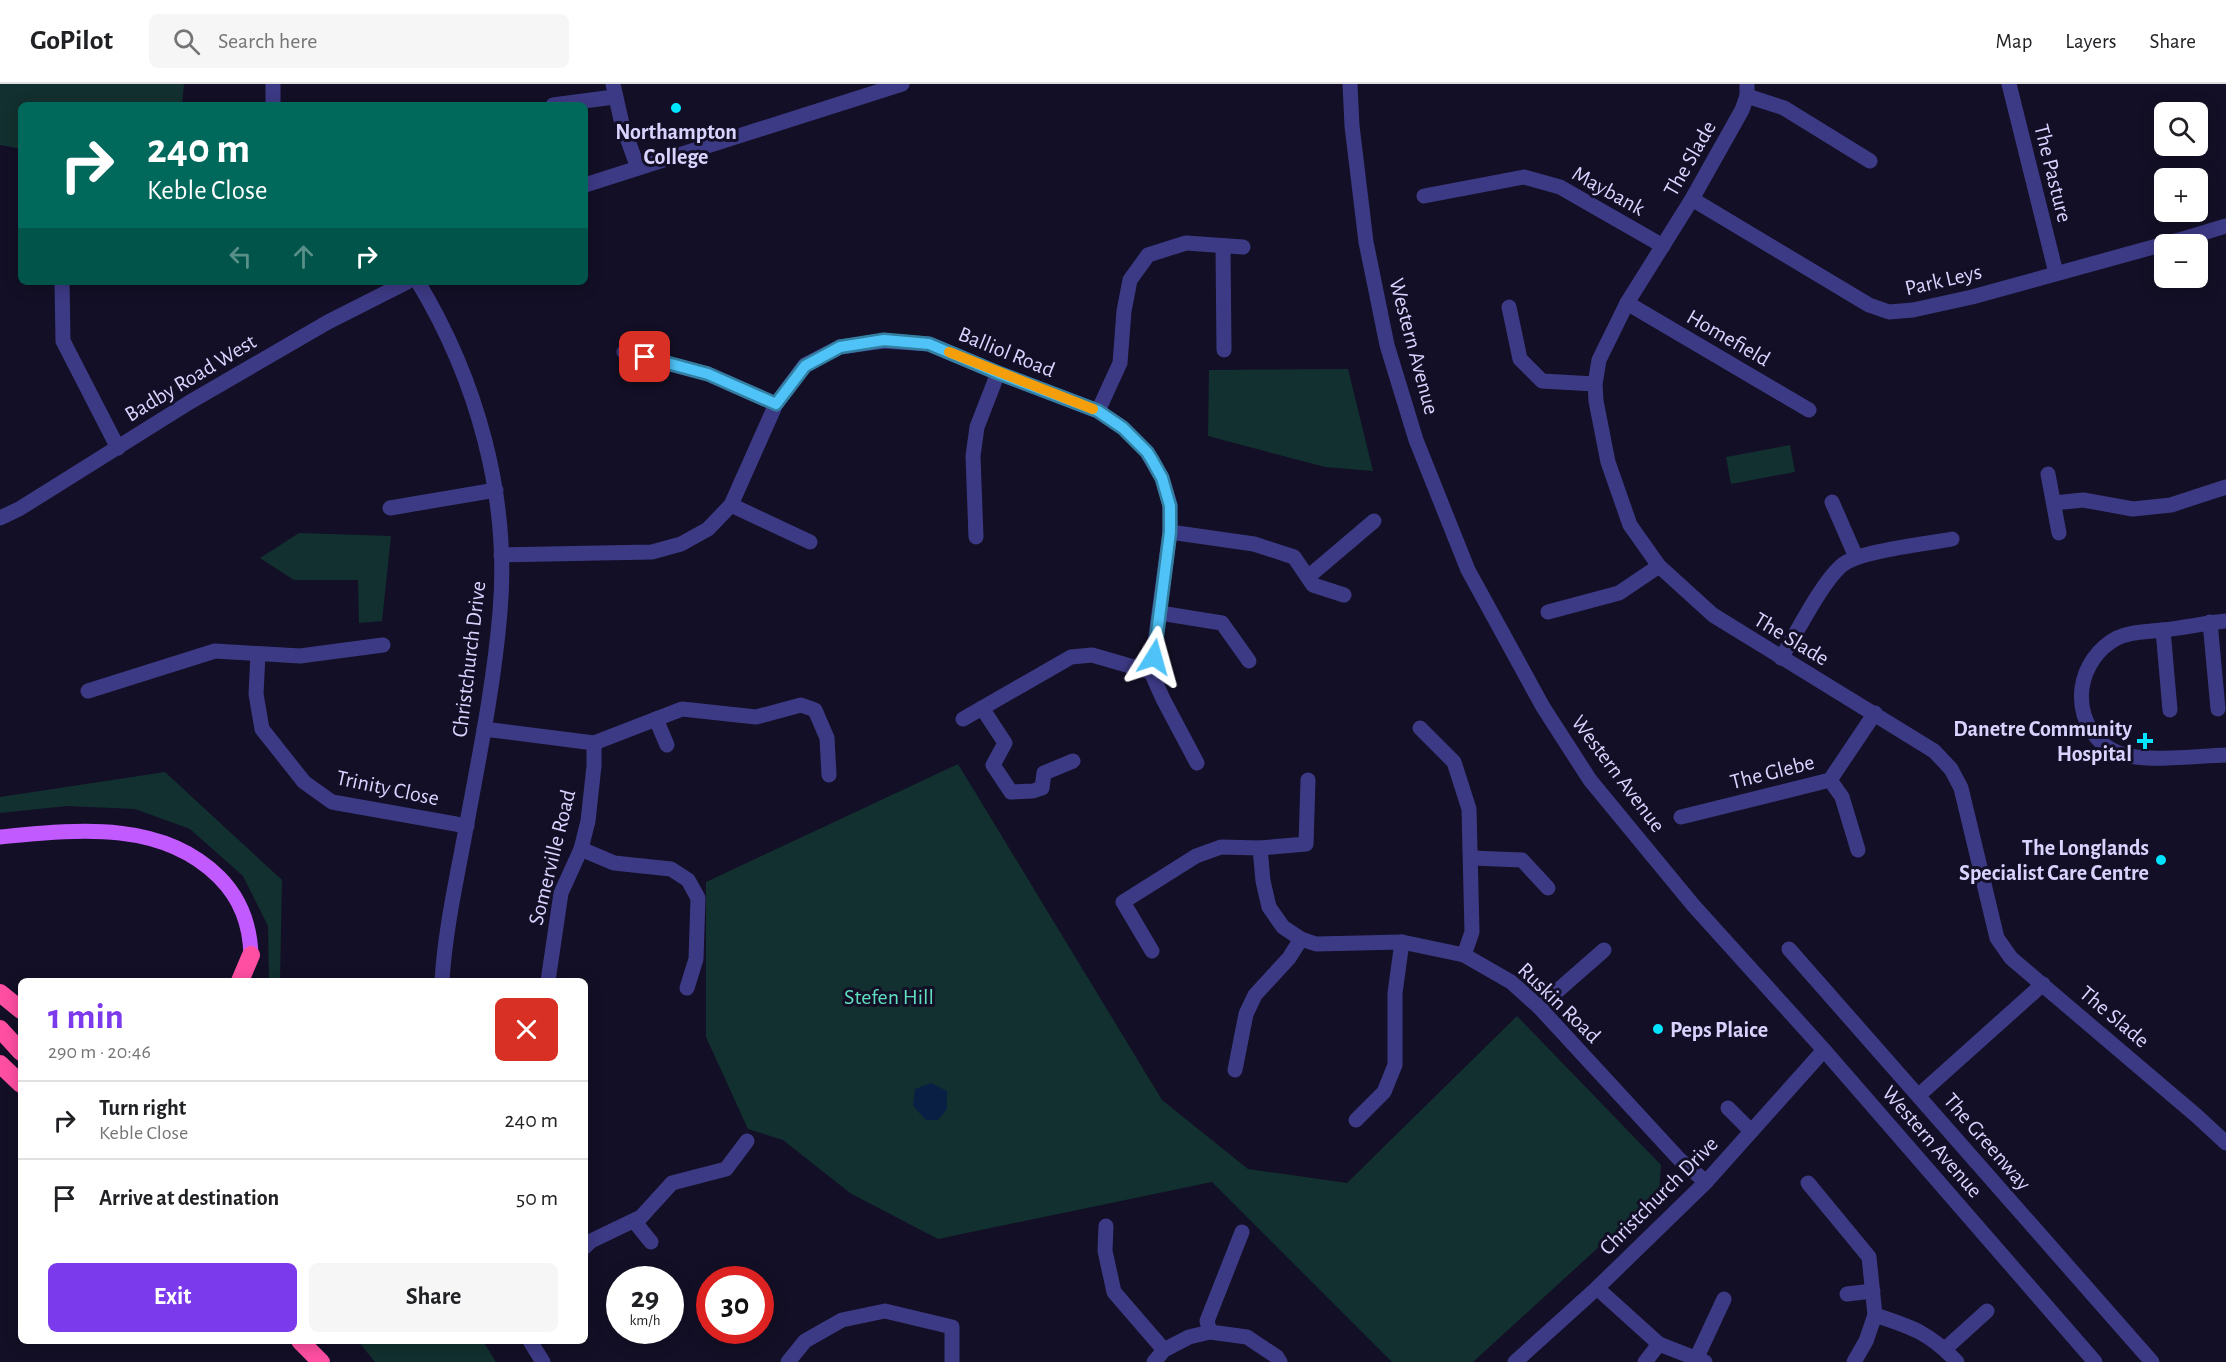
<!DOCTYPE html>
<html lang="en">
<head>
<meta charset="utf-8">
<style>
	:root { --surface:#fff; --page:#f6f6f6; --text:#202124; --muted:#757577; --line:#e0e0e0; --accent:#7c3aed }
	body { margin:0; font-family:"Alegreya Sans",sans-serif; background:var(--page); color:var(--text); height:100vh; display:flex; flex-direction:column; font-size:22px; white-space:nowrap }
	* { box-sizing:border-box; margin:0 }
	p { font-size:20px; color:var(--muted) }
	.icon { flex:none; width:33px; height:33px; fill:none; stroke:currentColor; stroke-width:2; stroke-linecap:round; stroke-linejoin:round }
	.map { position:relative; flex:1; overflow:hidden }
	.drawer { position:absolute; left:18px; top:894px; width:570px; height:366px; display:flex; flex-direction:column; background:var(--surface); border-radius:9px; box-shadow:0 3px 15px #0003 }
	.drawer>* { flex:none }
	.top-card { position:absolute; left:18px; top:18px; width:570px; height:183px; border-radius:9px; box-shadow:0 3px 15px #0003; background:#00695c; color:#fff; overflow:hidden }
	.buttons { position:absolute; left:2154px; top:18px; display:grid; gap:12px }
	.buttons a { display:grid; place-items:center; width:54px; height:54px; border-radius:9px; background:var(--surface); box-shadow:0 3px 15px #0003; font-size:30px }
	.speed { position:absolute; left:606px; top:1182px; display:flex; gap:12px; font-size:30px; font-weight:700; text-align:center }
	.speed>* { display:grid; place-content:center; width:78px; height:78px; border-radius:50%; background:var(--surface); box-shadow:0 3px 15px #0003; line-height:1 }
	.speed small { font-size:15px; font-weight:400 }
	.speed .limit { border:9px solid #d22; background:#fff; color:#111 }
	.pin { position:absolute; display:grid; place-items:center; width:51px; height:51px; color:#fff; margin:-26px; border-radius:12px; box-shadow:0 3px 9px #0006 }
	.me { position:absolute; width:66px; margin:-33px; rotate:8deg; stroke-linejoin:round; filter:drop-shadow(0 0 4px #0008) }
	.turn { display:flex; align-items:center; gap:21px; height:126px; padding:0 30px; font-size:27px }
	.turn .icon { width:78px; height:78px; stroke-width:2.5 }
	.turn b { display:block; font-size:42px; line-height:51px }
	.lanes { display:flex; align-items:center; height:57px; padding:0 30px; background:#0003; justify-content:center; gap:30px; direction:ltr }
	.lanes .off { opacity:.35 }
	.round { display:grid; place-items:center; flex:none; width:63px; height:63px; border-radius:9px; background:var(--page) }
	.summary { display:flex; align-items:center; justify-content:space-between; height:102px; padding:0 30px }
	h1 { font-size:36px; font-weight:600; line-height:45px; color:var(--accent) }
	.button { display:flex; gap:12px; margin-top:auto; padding:12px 30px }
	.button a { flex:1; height:69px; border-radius:9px; background:var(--accent); color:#fff; font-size:24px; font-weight:600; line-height:69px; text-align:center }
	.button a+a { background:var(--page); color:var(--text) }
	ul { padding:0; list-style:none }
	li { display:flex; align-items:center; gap:18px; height:78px; padding:0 30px; border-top:2px solid var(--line) }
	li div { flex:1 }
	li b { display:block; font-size:22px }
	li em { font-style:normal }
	header { display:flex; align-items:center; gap:36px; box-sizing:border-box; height:84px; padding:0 30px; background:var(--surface); border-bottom:2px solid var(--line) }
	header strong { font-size:28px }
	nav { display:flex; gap:33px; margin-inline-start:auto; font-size:21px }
	.search { width:420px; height:54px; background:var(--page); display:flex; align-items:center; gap:15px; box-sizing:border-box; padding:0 21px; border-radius:9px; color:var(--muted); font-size:22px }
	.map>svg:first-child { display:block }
	.green { fill:#12302f }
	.water { fill:#0a1f44 }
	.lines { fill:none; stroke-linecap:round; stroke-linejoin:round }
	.minor { stroke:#3d3a85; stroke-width:15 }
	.major { stroke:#c25bff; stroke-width:15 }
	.highway { stroke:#ff4fa3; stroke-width:18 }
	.route-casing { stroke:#337fa1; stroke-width:15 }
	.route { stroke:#4fc3f7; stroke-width:10 }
	.slow { stroke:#f59e0b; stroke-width:10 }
	.poi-dot { fill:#00e5ff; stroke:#130f26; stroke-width:2 }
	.labels { text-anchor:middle; stroke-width:6; stroke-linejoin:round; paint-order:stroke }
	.poi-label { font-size:22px; font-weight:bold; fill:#d9d4ff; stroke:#130f26; text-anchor:end }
	.street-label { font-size:22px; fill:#d9d4ff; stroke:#130f26 }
	.park-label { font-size:22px; fill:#5fe0c0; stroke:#130f26 }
</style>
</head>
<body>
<header>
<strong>GoPilot</strong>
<div class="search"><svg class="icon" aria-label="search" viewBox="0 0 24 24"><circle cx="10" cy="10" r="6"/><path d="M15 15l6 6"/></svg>Search here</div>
<nav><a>Map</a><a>Layers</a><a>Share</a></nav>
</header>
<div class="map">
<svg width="2226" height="1278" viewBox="0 0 2226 1278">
	<rect width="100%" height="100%" fill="#130f26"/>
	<g class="green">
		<path d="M0 0H184L182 21H21V65L0 61Z"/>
		<path d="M1348 285 1373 387 1325 383 1208 352 1209 286Z"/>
		<path d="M1790 361 1795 388 1731 400 1726 373Z"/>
		<path d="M299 449 391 452 382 537 359 539 358 496H294L260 474Z"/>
		<path d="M958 680 1162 1016 1248 1085 1347 1099 1517 932 1661 1081 1659 1108 1473 1278H1392L1212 1098 938 1155 850 1109 783 1056 748 1045 706 953V798Z"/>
		<path d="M165 688 282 796 280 897H269L268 842 243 792 190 745 135 725 67 722 0 729V713Z"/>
		<path d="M358 1257H483L496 1278H375Z"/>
	</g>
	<path class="water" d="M931 999 947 1007V1025L938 1036H926L913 1022 915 1005Z"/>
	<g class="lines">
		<g class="minor">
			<path d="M613 0 622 40 638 84"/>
			<path d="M1350 0 1352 42 1366 158 1387 261 1416 356 1468 486 1543 623 1590 696 1693 821 1824 966 2095 1278"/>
			<path d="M1747 0V12L1742 26 1692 115 1627 219 1599 276 1595 300 1596 317 1608 378 1630 441 1659 482 1713 531 1934 667 1951 685 1961 704 1997 854 2011 874 2198 1033 2226 1059"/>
			<path d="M2009 0 2056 189"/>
			<path d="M1747 12 1784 24 1870 77"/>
			<path d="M273 21V0"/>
			<path d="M553 21 614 13"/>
			<path d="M585 101 902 0"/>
			<path d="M1424 112 1524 93 1560 103 1663 162"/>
			<path d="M1692 115 1869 221 1889 228 1913 226 1972 213 2186 154 2226 142"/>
			<path d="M1223 162 1224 266"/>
			<path d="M62 198 63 257 118 364"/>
			<path d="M418 198C477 296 510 413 500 528 494 601 479 673 466 744 457 794 445 846 442 897"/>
			<path d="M1627 219 1809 326"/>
			<path d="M1509 223 1520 275 1542 297 1595 300"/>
			<path d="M624 268 708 290 776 320"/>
			<path d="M1098 327 1120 279 1124 227 1130 196 1148 171 1186 159 1243 163"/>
			<path d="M2048 390 2059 449"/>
			<path d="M1832 418 1856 473"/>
			<path d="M2054 419 2083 416 2133 425 2171 421 2226 403"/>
			<path d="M731 421 810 458"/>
			<path d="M390 424 496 406"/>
			<path d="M0 434 19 425 190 318 328 238 407 198"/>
			<path d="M1170 448 1254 460 1294 473 1313 501 1344 511"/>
			<path d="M976 453 973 372 977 343 998 289"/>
			<path d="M501 471 652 468 681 460 708 445 731 421 776 320 805 281 840 263 884 257 929 260 998 289 1098 327 1123 344 1147 368 1162 394 1170 421V448L1151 588 1163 615 1197 679"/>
			<path d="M1308 493 1374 437"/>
			<path d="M1548 528 1619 509 1659 482"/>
			<path d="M1160 529 1222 539 1249 577"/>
			<path d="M2226 537C2205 539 2184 544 2162 546 2147 548 2131 547 2117 554 2098 564 2085 583 2082 604 2078 636 2097 666 2130 672 2157 677 2197 672 2226 671"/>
			<path d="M2210 538 2218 625"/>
			<path d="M2163 546 2170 626"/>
			<path d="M258 570 256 610 262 645 304 698 332 718 467 742"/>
			<path d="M1781 574C1797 549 1820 501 1841 482 1857 467 1927 460 1952 455"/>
			<path d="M88 607 215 567 300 572 383 561"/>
			<path d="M982 624 1005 659 993 681 1011 708 1033 707 1042 704 1044 689 1073 677"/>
			<path d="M656 635 667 661"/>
			<path d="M963 635 1071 573 1092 571 1151 588"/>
			<path d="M1420 644 1454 678 1469 725 1472 848 1464 871"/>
			<path d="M484 645 594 659 682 625 756 633 801 621 815 626 827 654 829 691"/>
			<path d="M1830 696 1842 713 1858 766"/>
			<path d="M1681 733 1830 696 1875 629"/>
			<path d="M1260 764 1263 797 1269 823 1283 843 1301 855 1316 860 1402 858 1464 871 1511 898 1539 923 1680 1076 1706 1098"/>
			<path d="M581 765 614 779 671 785 688 796 698 814 696 875 687 904"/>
			<path d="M1472 774 1522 776 1548 804"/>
			<path d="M1789 865 2152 1278"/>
			<path d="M1152 867 1123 818 1196 772 1221 763 1260 764 1306 760 1308 696"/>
			<path d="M548 897 561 809 581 765 588 737 594 682V659"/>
			<path d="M1539 923 1604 866"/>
			<path d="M1235 986 1246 930 1255 911 1289 874 1301 855"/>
			<path d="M1919 1011 2043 900"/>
			<path d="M1728 1024 1751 1047"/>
			<path d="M1356 1036 1384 1008 1395 981V909L1402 858"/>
			<path d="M1808 1099 1869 1173 1875 1231"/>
			<path d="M634 1137 651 1158"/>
			<path d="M1106 1142 1105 1167 1114 1208 1164 1266"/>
			<path d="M585 1163 591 1157 641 1133 672 1099 726 1085 747 1057"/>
			<path d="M1597 1204 1659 1260 1705 1278"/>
			<path d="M1847 1210 1873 1207"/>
			<path d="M1210 1248 1207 1237 1242 1148"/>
			<path d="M530 1257 543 1278"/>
			<path d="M1945 1265 1987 1227"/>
			<path d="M1697 1273 1724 1215"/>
			<path d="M788 1278 805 1257 842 1236 885 1227 952 1243V1278"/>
			<path d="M1154 1278 1164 1266 1189 1253 1210 1248 1247 1253 1277 1273 1280 1278"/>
			<path d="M1515 1278 1597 1204 1706 1098 1824 966"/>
			<path d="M1645 1278 1659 1260"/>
			<path d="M1854 1278 1866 1257 1875 1231C1912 1243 1930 1249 1957 1278"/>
		</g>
		<path class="major" d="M0 753C74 746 161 735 219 793 241 815 250 840 251 871"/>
		<g class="highway">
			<path d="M240 897 251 871"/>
			<path d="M0 909 21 926"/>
			<path d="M0 945 21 968"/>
			<path d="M0 980 21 1000"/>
			<path d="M300 1257 321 1278"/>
		</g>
	</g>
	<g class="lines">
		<defs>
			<path id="route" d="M645 273 708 290 776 320 805 282 840 263 884 256 907 258 929 260 998 289 1098 327 1123 344 1147 368 1152 376 1162 394 1170 422V448L1154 573"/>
		</defs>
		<use href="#route" class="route-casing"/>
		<use href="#route" class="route"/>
		<path class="slow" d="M949 268 1093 325"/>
	</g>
	<g class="poi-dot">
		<circle cx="676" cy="24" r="6"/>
		<path d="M2142 648h6v6h6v6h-6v6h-6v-6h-6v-6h6z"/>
		<circle cx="2161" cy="776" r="6"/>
		<circle cx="1658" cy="945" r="6"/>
	</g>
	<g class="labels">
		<g class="poi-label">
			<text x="676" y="55" text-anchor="middle">Northampton<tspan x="676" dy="25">College</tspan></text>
			<text x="2132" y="652">Danetre Community<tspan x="2132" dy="25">Hospital</tspan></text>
			<text x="2149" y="771">The Longlands<tspan x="2149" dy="25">Specialist Care Centre</tspan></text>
			<text x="1670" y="953" text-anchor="start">Peps Plaice</text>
		</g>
		<g class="street-label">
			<text transform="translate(1689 74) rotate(-60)" y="8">The Slade</text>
			<text transform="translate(2054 89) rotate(76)" y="8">The Pasture</text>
			<text transform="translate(1609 106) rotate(29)" y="8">Maybank</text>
			<text transform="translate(1943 195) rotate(-13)" y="8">Park Leys</text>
			<text transform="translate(1729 253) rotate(30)" y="8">Homefield</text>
			<text transform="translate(1415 262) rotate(75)" y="8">Western Avenue</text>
			<text transform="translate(1007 267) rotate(22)" y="8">Balliol Road</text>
			<text transform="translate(190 293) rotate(-31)" y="8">Badby Road West</text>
			<text transform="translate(1792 554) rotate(31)" y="8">The Slade</text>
			<text transform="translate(468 575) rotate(-83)" y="8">Christchurch Drive</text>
			<text transform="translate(1772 687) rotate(-14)" y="8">The Glebe</text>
			<text transform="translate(1619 689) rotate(53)" y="8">Western Avenue</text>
			<text transform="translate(388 703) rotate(12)" y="8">Trinity Close</text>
			<text transform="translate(551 773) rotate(-76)" y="8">Somerville Road</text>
			<text transform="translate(1560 918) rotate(44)" y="8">Ruskin Road</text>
			<text transform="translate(2115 932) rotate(40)" y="8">The Slade</text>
			<text transform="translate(1933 1057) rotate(49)" y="8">Western Avenue</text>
			<text transform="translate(1988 1057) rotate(49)" y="8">The Greenway</text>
			<text transform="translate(1658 1111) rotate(-45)" y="8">Christchurch Drive</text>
		</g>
		<g class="park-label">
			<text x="889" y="920">Stefen Hill</text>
		</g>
	</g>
</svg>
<div class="buttons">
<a><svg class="icon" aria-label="search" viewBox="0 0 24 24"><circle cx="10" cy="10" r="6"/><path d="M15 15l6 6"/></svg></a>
<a>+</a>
<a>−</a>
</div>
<div class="speed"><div>29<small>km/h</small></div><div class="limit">30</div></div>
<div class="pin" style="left:645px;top:273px;background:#d93025"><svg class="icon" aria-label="arrive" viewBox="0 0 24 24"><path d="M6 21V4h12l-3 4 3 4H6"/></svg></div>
<svg class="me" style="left:1154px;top:573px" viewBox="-20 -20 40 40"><path d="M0-17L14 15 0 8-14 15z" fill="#4fc3f7" stroke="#fff" stroke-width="4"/></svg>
<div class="top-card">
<div class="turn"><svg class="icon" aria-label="right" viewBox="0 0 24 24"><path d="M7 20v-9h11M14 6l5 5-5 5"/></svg><div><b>240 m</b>Keble Close</div></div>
<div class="lanes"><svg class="icon off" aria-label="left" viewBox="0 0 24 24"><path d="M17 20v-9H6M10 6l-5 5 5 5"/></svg><svg class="icon off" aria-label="ahead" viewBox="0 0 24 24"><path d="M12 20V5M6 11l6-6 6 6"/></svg><svg class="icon" aria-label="right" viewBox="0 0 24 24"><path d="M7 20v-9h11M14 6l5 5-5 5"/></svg></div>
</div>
<section class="drawer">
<div class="summary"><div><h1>1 min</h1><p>290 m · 20:46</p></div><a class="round" style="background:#d93025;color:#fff"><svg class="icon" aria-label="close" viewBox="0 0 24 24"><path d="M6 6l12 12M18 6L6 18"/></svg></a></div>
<ul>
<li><svg class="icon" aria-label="right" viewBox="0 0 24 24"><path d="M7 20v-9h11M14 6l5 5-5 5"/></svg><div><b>Turn right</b><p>Keble Close</p></div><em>240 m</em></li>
<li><svg class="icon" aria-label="arrive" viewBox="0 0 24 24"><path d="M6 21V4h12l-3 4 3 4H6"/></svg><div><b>Arrive at destination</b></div><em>50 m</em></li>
</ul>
<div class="button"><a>Exit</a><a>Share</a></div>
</section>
</div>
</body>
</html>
